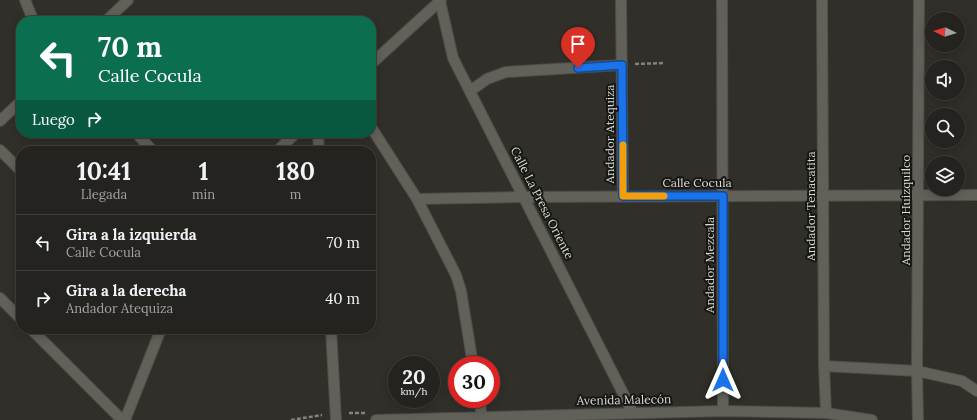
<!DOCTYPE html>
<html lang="es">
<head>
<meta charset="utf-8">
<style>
	:root { --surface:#24231f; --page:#302f2c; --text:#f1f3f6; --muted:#a3a4a4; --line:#41403d }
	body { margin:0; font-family:Lora,serif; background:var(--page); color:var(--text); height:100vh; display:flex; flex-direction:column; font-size:15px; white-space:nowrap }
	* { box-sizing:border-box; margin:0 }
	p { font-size:13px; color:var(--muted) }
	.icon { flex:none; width:22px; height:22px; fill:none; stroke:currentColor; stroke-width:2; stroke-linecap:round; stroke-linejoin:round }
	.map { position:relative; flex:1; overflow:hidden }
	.panel { position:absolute; left:16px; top:146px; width:360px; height:188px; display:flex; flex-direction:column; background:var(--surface); border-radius:16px; box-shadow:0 2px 10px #0003,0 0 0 1px var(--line) }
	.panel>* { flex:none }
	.guide { position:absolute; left:16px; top:16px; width:360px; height:122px; border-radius:16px; box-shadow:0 2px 10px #0003,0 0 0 1px var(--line); background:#0b6e4f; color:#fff; overflow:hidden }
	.needle { width:26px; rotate:275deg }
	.tools { position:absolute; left:925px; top:12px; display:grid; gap:8px }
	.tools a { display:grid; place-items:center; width:40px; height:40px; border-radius:50%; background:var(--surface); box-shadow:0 2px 10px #0003,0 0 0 1px var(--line); font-size:20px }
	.speed { position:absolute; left:388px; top:356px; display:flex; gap:8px; font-size:20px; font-weight:700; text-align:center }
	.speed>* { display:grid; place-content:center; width:52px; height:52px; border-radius:50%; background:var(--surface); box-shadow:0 2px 10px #0003,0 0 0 1px var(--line); line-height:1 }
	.speed small { font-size:10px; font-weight:400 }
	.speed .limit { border:6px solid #d22; background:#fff; color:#111 }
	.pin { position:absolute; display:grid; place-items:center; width:34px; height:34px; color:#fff; margin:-41px -17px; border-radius:50% 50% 50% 0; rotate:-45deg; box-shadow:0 0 4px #0007 }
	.pin .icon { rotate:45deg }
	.me { position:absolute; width:44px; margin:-22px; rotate:0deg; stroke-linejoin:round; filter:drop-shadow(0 0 3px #0008) }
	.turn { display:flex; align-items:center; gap:14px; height:84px; padding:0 16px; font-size:18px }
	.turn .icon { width:52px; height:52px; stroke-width:2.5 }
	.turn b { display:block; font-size:28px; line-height:34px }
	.then { display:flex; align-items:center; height:38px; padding:0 16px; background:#0003; gap:8px; font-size:15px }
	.eta { display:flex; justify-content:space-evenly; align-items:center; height:68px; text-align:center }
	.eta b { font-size:24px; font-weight:700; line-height:28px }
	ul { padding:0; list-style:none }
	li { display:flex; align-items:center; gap:12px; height:56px; padding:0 16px; border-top:1px solid var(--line) }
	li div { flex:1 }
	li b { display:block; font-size:15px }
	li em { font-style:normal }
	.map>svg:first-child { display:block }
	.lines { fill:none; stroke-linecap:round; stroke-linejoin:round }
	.minor-casing { stroke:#4e4d48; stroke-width:12 }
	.secondary-casing { stroke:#4e4d48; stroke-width:12 }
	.path { stroke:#83827d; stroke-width:2.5; stroke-dasharray:4 2; stroke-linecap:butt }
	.minor { stroke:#616059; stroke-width:10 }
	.secondary { stroke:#616059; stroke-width:10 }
	.route-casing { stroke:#114b97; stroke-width:10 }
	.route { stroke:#1a73e8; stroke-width:7 }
	.slow { stroke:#f59e0b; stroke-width:7 }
	.labels { text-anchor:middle; stroke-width:4; stroke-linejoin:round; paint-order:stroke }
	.street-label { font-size:12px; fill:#dad9d5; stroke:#171714 }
</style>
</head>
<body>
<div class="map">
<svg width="977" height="420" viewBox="0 0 977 420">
	<rect width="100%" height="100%" fill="#302f29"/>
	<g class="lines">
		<defs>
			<g id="minor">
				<path d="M25 0 31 15 35 21"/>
				<path d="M621 0 623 196"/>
				<path d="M722 0 723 411"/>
				<path d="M822 0 824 366 826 413"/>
				<path d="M440 1 453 58 633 413"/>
				<path d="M106 21 128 0"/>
				<path d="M371 64 441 0"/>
				<path d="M470 91 487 79 506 72 622 65"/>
				<path d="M0 121 21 101"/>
				<path d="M371 127 417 199 456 275 461 291 473 365"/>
				<path d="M136 133 153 151"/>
				<path d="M318 133 319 151"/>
				<path d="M0 150 21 171"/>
				<path d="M277 151 296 133"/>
				<path d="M417 199 524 197 977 195"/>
				<path d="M0 298 21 319"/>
				<path d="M31 329 122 420"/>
				<path d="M331 329 336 420"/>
				<path d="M824 366 917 371 962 381 977 391"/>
				<path d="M479 399 482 417"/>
				<path d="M125 420 161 329"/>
				<path d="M918 420 917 371 919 0"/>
			</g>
			<path id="secondary" d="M376 420 723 411 826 413 872 420"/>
		</defs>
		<use href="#minor" class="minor-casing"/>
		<use href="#secondary" class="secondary-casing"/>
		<g class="path">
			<path d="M635 64 665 63"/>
			<path d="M349 413H366"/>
			<path d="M291 420 322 415"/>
		</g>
		<use href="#minor" class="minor"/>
		<use href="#secondary" class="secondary"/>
	</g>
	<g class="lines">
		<defs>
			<path id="route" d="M578 68 622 65 623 196H723V380"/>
		</defs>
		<use href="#route" class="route-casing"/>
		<use href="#route" class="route"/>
		<path class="slow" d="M623 145V196H664"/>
	</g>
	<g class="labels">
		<g class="street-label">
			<text transform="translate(610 134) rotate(-90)" y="4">Andador Atequiza</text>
			<text x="697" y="187">Calle Cocula</text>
			<text transform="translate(542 203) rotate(63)" y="4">Calle La Presa Oriente</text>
			<text transform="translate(811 206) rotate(-90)" y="4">Andador Tenacatita</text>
			<text transform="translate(906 210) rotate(-90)" y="4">Andador Huizquilco</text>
			<text transform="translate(710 265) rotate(-90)" y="4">Andador Mezcala</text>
			<text transform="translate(624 400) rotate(-1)" y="4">Avenida Malecón</text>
		</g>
	</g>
</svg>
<div class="tools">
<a><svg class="needle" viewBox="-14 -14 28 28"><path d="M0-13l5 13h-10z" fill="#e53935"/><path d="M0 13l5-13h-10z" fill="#a3a4a4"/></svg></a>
<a><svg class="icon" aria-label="sound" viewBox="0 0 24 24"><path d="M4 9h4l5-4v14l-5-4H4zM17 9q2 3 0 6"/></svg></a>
<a><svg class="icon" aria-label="search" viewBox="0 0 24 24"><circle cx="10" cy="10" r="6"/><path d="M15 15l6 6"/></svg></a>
<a><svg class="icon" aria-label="layers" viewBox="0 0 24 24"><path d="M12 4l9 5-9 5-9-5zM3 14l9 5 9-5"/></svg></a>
</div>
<div class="speed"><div>20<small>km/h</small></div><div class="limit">30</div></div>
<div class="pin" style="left:578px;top:68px;background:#d93025"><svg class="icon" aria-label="arrive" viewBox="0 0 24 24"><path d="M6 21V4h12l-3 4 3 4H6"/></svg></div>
<svg class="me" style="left:723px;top:380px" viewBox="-20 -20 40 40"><path d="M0-17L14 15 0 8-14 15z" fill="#1a73e8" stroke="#fff" stroke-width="4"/></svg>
<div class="guide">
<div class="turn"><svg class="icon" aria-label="left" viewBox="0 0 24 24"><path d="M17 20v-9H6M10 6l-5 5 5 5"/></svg><div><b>70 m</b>Calle Cocula</div></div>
<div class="then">Luego<svg class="icon" aria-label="right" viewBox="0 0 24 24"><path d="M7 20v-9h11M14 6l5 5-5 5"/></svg></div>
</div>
<section class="panel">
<div class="eta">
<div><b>10:41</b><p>Llegada</p></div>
<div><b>1</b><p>min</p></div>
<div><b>180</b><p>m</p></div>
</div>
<ul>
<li><svg class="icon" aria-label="left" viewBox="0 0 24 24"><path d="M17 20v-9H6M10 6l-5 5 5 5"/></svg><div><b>Gira a la izquierda</b><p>Calle Cocula</p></div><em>70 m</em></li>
<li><svg class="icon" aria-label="right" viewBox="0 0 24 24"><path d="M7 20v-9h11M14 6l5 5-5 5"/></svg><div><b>Gira a la derecha</b><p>Andador Atequiza</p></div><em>40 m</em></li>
</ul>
</section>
</div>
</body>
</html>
